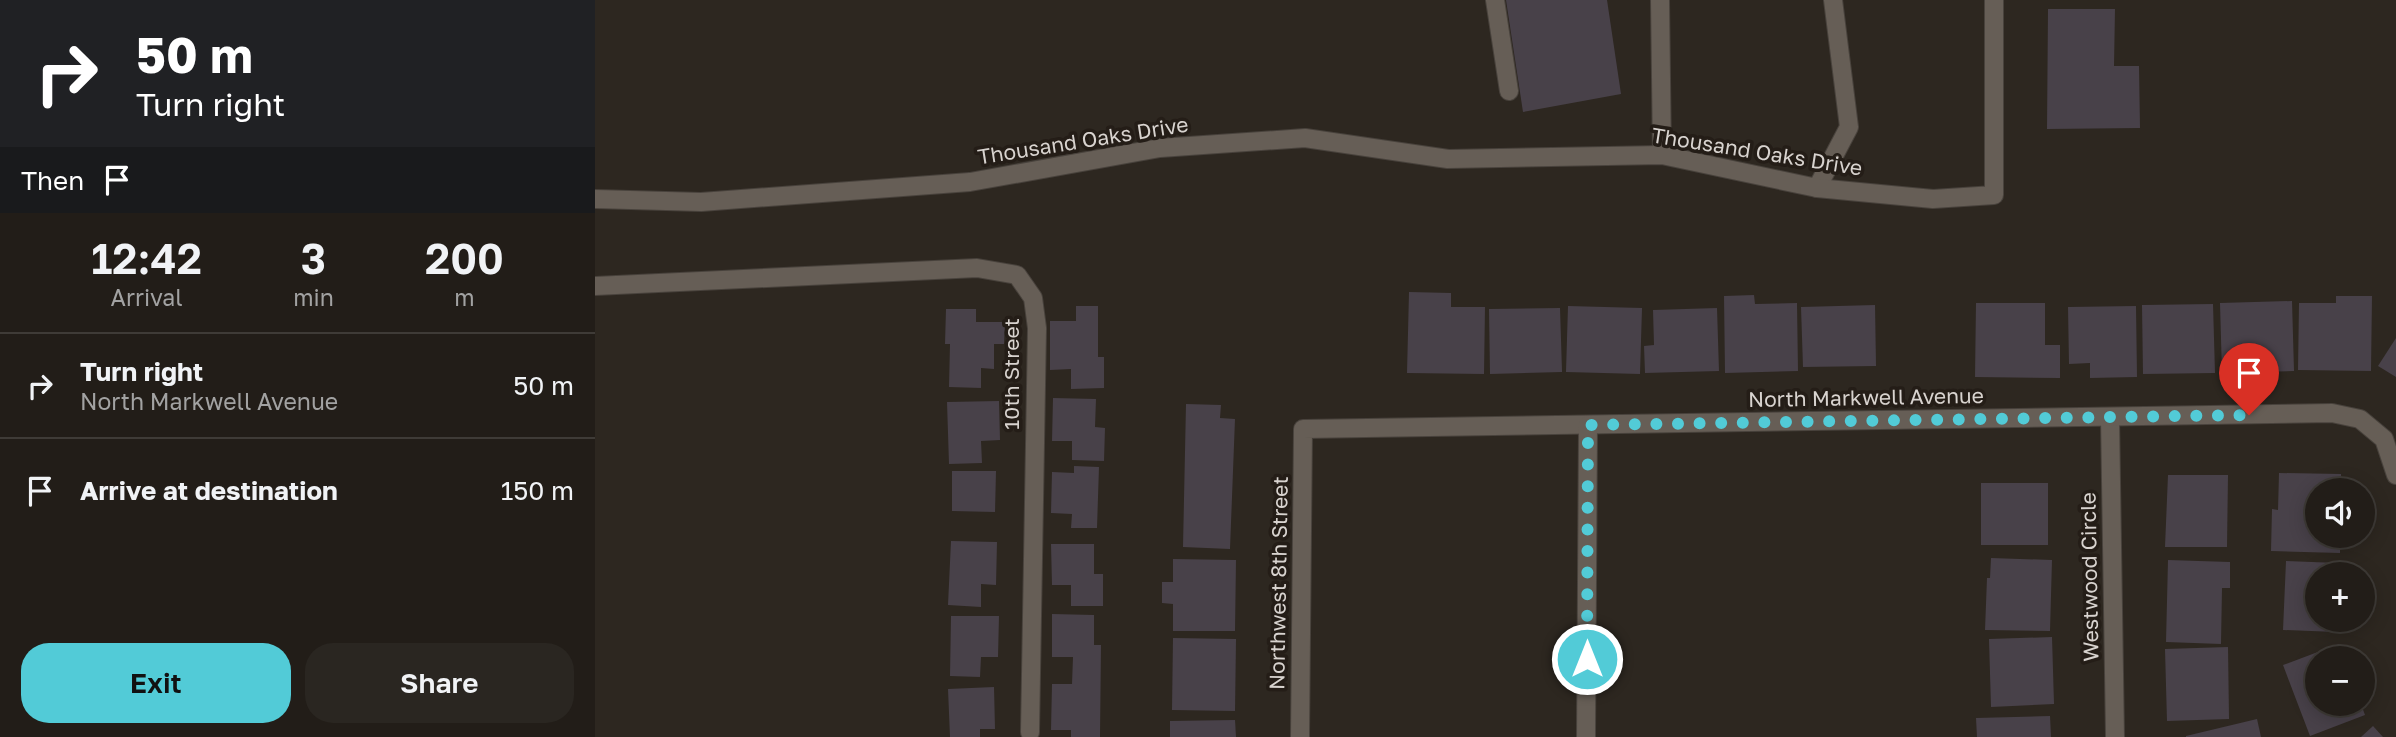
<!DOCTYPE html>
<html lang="en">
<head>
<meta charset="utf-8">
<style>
	:root { --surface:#221d18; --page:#2a2621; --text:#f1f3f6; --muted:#a2a2a2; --line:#3f3b37; --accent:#52cbd7 }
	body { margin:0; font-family:"Golos Text",sans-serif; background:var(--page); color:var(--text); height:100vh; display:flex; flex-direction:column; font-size:26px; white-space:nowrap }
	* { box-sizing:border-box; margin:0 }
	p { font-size:23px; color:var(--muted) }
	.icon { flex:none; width:38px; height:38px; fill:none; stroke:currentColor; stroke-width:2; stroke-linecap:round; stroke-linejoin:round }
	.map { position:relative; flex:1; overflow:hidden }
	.details { display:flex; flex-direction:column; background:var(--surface); width:595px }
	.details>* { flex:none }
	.banner { background:#202124; color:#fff; overflow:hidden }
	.tools { position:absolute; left:1710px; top:478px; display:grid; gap:14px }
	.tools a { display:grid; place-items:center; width:70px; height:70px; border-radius:50%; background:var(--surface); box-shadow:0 4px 18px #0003,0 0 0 2px var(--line); font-size:35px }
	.pin { position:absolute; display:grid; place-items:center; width:60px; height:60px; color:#fff; margin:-72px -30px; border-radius:50% 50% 50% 0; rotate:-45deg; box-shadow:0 0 7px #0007 }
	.pin .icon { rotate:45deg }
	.me { position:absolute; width:77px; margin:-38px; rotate:0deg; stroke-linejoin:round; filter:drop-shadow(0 0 5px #0008) }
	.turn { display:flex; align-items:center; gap:24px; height:147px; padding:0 21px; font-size:32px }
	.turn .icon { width:91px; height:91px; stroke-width:2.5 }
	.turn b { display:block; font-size:49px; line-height:60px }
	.then { display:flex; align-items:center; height:66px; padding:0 21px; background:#0003; gap:14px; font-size:26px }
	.eta { display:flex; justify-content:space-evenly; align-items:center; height:119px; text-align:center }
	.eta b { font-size:42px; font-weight:600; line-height:49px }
	.cta { display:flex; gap:14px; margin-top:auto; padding:14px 21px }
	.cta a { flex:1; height:80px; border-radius:28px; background:var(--accent); color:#111; font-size:28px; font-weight:600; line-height:80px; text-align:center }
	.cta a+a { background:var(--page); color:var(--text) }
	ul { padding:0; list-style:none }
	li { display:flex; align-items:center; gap:21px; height:105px; padding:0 21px; border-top:2px solid var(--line) }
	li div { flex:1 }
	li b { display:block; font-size:26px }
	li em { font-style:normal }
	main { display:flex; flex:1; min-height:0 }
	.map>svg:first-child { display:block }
	.building { fill:#484149 }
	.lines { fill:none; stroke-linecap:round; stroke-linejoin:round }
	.street-casing { stroke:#48423c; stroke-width:20 }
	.street { stroke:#665e56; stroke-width:18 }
	.route { stroke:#52cbd7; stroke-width:12; stroke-dasharray:0 21.6 }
	.labels { text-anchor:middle; stroke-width:7; stroke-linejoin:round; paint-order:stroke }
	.street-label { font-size:21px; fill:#d8d3cf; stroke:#241d17 }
</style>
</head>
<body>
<main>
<section class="details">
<div class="banner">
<div class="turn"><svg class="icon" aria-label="right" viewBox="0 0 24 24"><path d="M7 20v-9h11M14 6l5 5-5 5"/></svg><div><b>50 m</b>Turn right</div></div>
<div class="then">Then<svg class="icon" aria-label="arrive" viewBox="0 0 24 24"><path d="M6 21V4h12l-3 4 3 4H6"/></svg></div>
</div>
<div class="eta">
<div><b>12:42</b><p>Arrival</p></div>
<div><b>3</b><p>min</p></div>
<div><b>200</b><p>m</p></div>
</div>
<ul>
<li><svg class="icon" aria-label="right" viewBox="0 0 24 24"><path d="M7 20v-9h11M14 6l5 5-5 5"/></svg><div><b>Turn right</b><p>North Markwell Avenue</p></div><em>50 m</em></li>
<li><svg class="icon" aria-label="arrive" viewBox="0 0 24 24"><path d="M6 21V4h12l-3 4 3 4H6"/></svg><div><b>Arrive at destination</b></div><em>150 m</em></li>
</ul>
<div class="cta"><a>Exit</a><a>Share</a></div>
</section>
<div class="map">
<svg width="1801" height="737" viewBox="0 0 1801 737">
	<rect width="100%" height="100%" fill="#2d2720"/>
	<g class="building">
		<path d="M911 0H1012L1026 94 928 112Z"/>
		<path d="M1453 9H1520L1519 66H1544L1545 128 1452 129Z"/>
		<path d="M814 292 856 293V307H890L889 374 812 373Z"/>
		<path d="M1159 295 1160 304 1202 303 1203 371 1130 373 1129 296Z"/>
		<path d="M1741 296H1777L1776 371 1703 370 1704 303H1741Z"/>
		<path d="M1697 301 1699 371 1627 373 1625 303Z"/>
		<path d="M1381 303H1450V345H1465V378L1380 377Z"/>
		<path d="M1618 304 1620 373 1548 374 1547 305Z"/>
		<path d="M1280 305 1281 366 1208 367 1206 307Z"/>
		<path d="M481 306H503V357H509V388L476 389V369L455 370V321H481Z"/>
		<path d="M973 306 1047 308 1045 374 971 372Z"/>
		<path d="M1541 306 1542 377 1495 378V363L1474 364 1473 307Z"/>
		<path d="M965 308 967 372 895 374 894 309Z"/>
		<path d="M1122 308 1124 371 1050 373 1049 346 1059 345 1058 310Z"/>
		<path d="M351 309H381V322H410L409 344H399V369L386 368V388L354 387 355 344H350Z"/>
		<path d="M1801 338V377L1783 366Z"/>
		<path d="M458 398 501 399 500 427 510 428 509 461 477 460V441H457Z"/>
		<path d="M404 401 405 440 386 441 387 463 354 464 352 402Z"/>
		<path d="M591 404 626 405 625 418 640 419 635 549 588 547Z"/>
		<path d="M479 466 504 467 502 528H476L477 514 456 513 457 472 479 473Z"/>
		<path d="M357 471H401L400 512 357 511Z"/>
		<path d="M1684 473 1746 474V490H1722V536H1745V553L1676 551 1677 509 1683 510Z"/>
		<path d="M1573 475H1633L1632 547H1570Z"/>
		<rect x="1386" y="483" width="67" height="62"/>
		<path d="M356 541 402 542 401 585 386 584V607L353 605Z"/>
		<path d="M456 544H499V574H508V606H476V585H457Z"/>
		<path d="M1396 558 1457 560 1455 631 1390 630 1392 578H1395Z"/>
		<path d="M578 559 641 560 640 631H578V604L567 603V582H578Z"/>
		<path d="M1573 560 1635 562V588H1627L1626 644 1571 642Z"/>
		<path d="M1691 561 1743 563V574H1722V620H1741V632L1688 630Z"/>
		<path d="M457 614 499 615V645H506L505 737H476V730H456L457 684H477L478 657H457Z"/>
		<path d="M356 616H404L403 657H386L385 677 355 676Z"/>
		<path d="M1457 637 1459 704 1396 707 1394 639Z"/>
		<path d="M578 638 641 639 640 711 577 710Z"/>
		<path d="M1744 644 1749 658H1722V704H1766L1770 715 1715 736 1688 665Z"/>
		<path d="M1633 647 1634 719 1572 721 1570 649Z"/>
		<path d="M399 687 400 729H385V737H355L353 689Z"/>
		<path d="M1455 716 1456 737H1382L1381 718Z"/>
		<path d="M1662 719 1666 737H1591V736Z"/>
		<path d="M640 720 641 737H575V721Z"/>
		<path d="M1778 726 1788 737H1766Z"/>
	</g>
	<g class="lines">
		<defs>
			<g id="street">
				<path d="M900 0 914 91"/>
				<path d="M1065 0 1067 155"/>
				<path d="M1222 188 1254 127 1238 0"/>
				<path d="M0 199 106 202 375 182 565 148 710 138 853 159 1067 155 1222 188 1338 199 1399 195V0"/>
				<path d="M0 286 382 268 422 275 438 298 442 328 435 732"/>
				<path d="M1515 417 1520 737"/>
				<path d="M705 737 708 429 1737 413 1765 419 1789 439 1801 475"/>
				<path d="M991 737 993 425"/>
			</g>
		</defs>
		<use href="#street" class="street-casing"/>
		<use href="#street" class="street"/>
	</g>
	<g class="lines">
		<path class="route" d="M992 659 993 425 1654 415"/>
	</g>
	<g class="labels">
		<g class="street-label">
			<text transform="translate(488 141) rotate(-9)" y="7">Thousand Oaks Drive</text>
			<text transform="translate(1162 152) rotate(9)" y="7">Thousand Oaks Drive</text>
			<text transform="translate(417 374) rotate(-90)" y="7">10th Street</text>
			<text transform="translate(1271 398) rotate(-1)" y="7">North Markwell Avenue</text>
			<text transform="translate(1495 577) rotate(-91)" y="7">Westwood Circle</text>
			<text transform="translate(684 583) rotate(-89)" y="7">Northwest 8th Street</text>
		</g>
	</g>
</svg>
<div class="tools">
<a><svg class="icon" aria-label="sound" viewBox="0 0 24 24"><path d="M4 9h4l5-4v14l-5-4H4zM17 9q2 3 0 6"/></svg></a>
<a>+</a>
<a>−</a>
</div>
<div class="pin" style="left:1654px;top:415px;background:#d93025"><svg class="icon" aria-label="arrive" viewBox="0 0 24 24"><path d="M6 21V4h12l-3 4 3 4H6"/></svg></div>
<svg class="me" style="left:992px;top:659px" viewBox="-20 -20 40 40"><circle r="17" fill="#52cbd7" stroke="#fff" stroke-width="3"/><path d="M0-11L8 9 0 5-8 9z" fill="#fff"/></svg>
</div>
</main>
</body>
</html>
